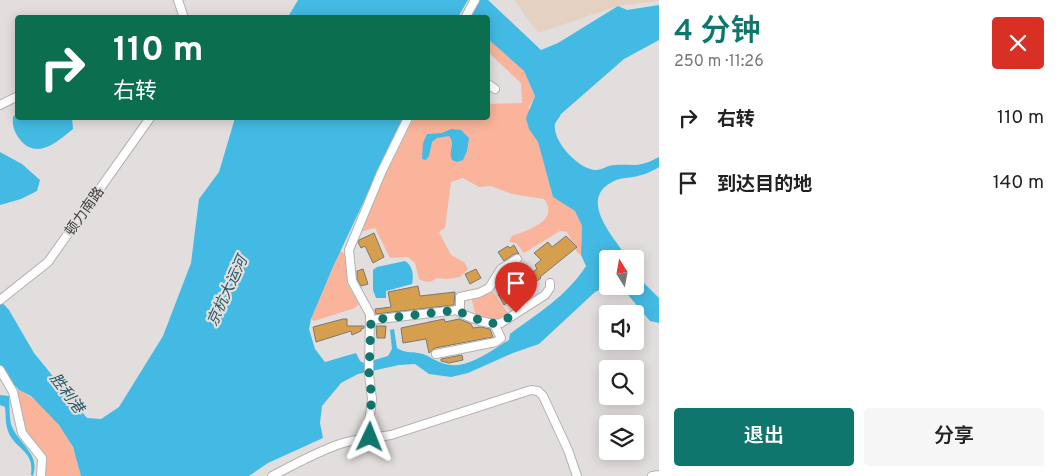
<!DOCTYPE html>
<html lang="zh">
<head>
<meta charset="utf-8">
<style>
	:root { --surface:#fff; --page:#f6f6f6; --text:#222; --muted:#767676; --accent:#0f766e }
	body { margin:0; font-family:Overpass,"Noto Sans SC",sans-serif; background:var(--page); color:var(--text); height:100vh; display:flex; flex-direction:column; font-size:19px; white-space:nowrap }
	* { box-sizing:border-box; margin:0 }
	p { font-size:16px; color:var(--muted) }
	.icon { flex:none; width:28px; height:28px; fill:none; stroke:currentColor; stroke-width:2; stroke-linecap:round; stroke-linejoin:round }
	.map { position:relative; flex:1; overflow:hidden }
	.details { display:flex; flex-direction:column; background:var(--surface); width:400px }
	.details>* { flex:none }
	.top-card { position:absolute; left:15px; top:15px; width:475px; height:105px; border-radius:5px; box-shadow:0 2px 12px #0003; background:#0b6e4f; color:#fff; overflow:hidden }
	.needle { width:32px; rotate:349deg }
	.tools { position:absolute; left:599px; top:250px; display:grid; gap:10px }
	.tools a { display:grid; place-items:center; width:45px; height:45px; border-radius:5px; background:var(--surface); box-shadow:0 2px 12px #0003; font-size:25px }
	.pin { position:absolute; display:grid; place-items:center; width:42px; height:42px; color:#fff; margin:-51px -21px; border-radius:50% 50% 50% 0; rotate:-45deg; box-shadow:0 0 5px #0007 }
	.pin .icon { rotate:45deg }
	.me { position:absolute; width:55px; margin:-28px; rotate:2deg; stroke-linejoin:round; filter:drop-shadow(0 0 4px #0008) }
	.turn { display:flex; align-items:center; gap:18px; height:105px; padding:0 15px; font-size:22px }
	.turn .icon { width:65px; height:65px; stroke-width:2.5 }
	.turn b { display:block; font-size:35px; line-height:42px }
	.round { display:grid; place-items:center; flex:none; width:52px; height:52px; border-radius:5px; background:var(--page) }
	.summary { display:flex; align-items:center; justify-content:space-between; height:85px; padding:0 15px }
	h1 { font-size:30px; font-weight:600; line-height:38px; color:var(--accent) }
	.action { display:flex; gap:10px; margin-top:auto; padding:10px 15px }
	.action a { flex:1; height:58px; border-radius:5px; background:var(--accent); color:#fff; font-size:20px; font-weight:600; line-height:58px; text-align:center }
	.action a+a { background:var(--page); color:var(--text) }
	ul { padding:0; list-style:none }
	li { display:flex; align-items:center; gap:15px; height:65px; padding:0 15px }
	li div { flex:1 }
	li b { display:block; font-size:19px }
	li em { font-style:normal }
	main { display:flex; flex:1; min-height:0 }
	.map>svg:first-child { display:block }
	.industrial { fill:#e5d1c2 }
	.green { fill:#f9b49b }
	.water { fill:#43bae3 }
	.building { fill:#d69f4d; stroke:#7a7774 }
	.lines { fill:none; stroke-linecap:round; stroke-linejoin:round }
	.minor-casing { stroke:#b5b1b0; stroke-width:10 }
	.minor { stroke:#fff; stroke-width:8 }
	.route { stroke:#0f766e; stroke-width:9; stroke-dasharray:0 16.2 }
	.labels { text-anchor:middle; stroke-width:4.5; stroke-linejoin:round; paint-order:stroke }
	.street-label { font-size:14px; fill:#3d3b3a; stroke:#e2dedd }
	.water-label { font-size:15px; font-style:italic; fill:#265668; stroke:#e2dedd }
</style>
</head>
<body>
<main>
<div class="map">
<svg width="659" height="476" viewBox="0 0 659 476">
	<rect width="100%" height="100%" fill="#e2dedd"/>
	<path class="industrial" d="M514 0H659V1L618 6 538 33Z"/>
	<g class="green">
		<path d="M488 39 524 71 535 96 529 107V129L538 142 553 197 575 211 582 226 581 255 577 252 567 232 560 231 524 253 516 243 509 242 512 236C528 230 560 221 544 199L512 194 491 186 479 187 463 178 451 182 445 228 439 232 451 255 464 262 468 269 460 277 447 279 437 278C430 283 426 283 419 279L415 263 408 257 390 258 375 228 360 232 382 181 414 118H488V104L522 103 521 83 488 52Z"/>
		<path d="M340 251 346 255 347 283 359 304 355 308 314 321 311 319Z"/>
		<path d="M492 291 508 313 496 321 476 316 471 297Z"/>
		<path d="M19 390C41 401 61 424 72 446 76 455 78 466 81 476H44C51 451 33 446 23 427 18 417 19 402 17 391Z"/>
	</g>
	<g class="water">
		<path d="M298 0H468L458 17 449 15 448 18 288 17Z"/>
		<path d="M472 0H488L541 50 558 43 618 6 627 10 659 5V40L624 59 561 114C560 117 556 121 555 124 552 141 579 170 596 170 602 170 608 165 615 165 635 164 639 168 659 157V167C654 170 647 174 641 175 633 178 622 177 614 181 576 199 615 238 628 259H608L607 286 595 292 539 344 513 353 468 373 451 377 429 374 415 364 399 365 358 374 341 383 322 406 320 423 323 438 268 463 249 476H81L73 447 59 425 31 396 19 390 5 375 0 365V300L9 310 34 353 87 418 101 419 119 407 163 336 191 263 199 199 219 172 235 118H403L333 267 311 319 309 329 315 349 325 362 356 353 360 361 364 363 388 356 392 349 390 330 394 329 397 348C405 354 414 351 423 354 431 357 437 362 445 364 467 370 490 351 509 340L510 334C538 313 567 296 586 266L581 255 582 226 575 211 553 197 538 142 529 129 526 118 535 96 524 71 488 39V18L466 17Z"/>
		<path d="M17 113 18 118H72L73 129C58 141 39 159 22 142 15 134 12 127 13 117Z"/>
		<path d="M451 129 461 130 469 138 467 151 463 160 457 162 452 160C448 151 456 144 449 136L437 138 432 142 429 156 426 160 422 159 423 143 427 134 442 133Z"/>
		<path d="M0 152 22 164 40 180 37 191 21 199 0 205Z"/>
		<path d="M405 261C413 266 414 276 412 284L386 291V298H376L373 290V270L377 267Z"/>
		<path d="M635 269 644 283 659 298V323L650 321 624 290 610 286H635Z"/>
		<path d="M0 395 9 396C10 405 9 415 11 424 17 443 41 453 33 476L31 475C35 450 14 449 8 431 5 423 6 414 5 407L0 405Z"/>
	</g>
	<g class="building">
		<path d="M374 233 384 257 373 263 365 246 361 248 358 242 359 240Z"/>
		<path d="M566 236 577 247 540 277 541 278 504 305 498 294 500 293 496 287 504 275 520 264 528 275 537 269 535 265 541 260 534 253 548 242 552 247Z"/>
		<path d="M514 245 519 254H514L504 261 498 252 508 246 510 248Z"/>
		<path d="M363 269 368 284 361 286 357 279V271Z"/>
		<path d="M476 269 481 278 470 284 465 274Z"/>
		<path d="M418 286 420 296 455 292 454 305 376 314 375 309 391 307 388 292Z"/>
		<path d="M343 319H347V326H364V328L361 329V331L352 335 351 331 316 342 313 327Z"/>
		<path d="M444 319 445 322 459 319 471 324 473 328 481 327 490 329 493 337 435 348 429 353 426 339 403 343 401 328Z"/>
		<path d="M376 326H386L385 338H377Z"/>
		<path d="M462 355 463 360 449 363 441 361V359Z"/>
	</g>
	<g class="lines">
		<defs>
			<g id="minor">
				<path d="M178 0 184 18"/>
				<path d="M465 18 475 0"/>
				<path d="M488 84 495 89"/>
				<path d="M0 105 18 96"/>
				<path d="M0 300 48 262 150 118"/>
				<path d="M457 310 462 314 480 321 494 324 501 323 545 295 550 288V283"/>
				<path d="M371 320 457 310 460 308V297L479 293 489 288 501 269 517 259"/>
				<path d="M436 354 496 342 501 338 494 324"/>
				<path d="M0 370 13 392 22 433 42 458 41 476"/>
				<path d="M370 437 369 423 372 399 369 374 370 314 352 281 349 250 381 173 408 118"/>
				<path d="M272 476C293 465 315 453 337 445 355 438 373 438 391 435L531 390 538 391 543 396 568 450 577 476"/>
				<path d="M652 476 659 475"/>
			</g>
		</defs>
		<use href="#minor" class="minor-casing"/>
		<use href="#minor" class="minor"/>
	</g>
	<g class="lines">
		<path class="route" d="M370 437 368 423 372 399 369 374 371 320 458 310C462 314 466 314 472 317 493 326 496 326 516 313"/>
	</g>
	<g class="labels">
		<g class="street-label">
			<text transform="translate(84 211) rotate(-55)" y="5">顿力南路</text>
		</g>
		<g class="water-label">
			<text transform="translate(227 291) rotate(-65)" y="5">京杭大运河</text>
			<text transform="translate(67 393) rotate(53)" y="5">胜利港</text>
		</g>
	</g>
</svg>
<div class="tools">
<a><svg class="needle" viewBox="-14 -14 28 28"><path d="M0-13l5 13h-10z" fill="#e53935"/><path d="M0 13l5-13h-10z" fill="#767676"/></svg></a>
<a><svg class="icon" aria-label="sound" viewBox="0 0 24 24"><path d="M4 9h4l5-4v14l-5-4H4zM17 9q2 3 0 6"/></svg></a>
<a><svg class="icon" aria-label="search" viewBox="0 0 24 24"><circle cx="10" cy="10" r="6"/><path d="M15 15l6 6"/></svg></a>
<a><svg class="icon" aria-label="layers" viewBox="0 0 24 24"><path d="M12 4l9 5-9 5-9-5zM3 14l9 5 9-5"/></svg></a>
</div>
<div class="pin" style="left:516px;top:313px;background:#d93025"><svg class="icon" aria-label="arrive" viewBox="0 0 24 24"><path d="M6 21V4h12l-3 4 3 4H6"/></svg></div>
<svg class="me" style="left:370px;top:437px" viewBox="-20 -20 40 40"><path d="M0-17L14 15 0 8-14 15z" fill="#0f766e" stroke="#fff" stroke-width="4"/></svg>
<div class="top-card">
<div class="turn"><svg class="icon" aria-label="right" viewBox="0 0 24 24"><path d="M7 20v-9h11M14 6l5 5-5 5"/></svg><div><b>110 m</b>右转</div></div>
</div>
</div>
<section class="details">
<div class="summary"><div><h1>4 分钟</h1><p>250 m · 11:26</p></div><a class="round" style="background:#d93025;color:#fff"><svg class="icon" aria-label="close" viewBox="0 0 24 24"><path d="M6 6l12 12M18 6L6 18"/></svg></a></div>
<ul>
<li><svg class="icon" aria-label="right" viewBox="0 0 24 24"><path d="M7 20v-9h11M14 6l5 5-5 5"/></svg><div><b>右转</b></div><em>110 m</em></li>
<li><svg class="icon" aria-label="arrive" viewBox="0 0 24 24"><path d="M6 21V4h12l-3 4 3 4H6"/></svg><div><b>到达目的地</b></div><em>140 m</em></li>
</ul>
<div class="action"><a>退出</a><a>分享</a></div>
</section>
</main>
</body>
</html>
